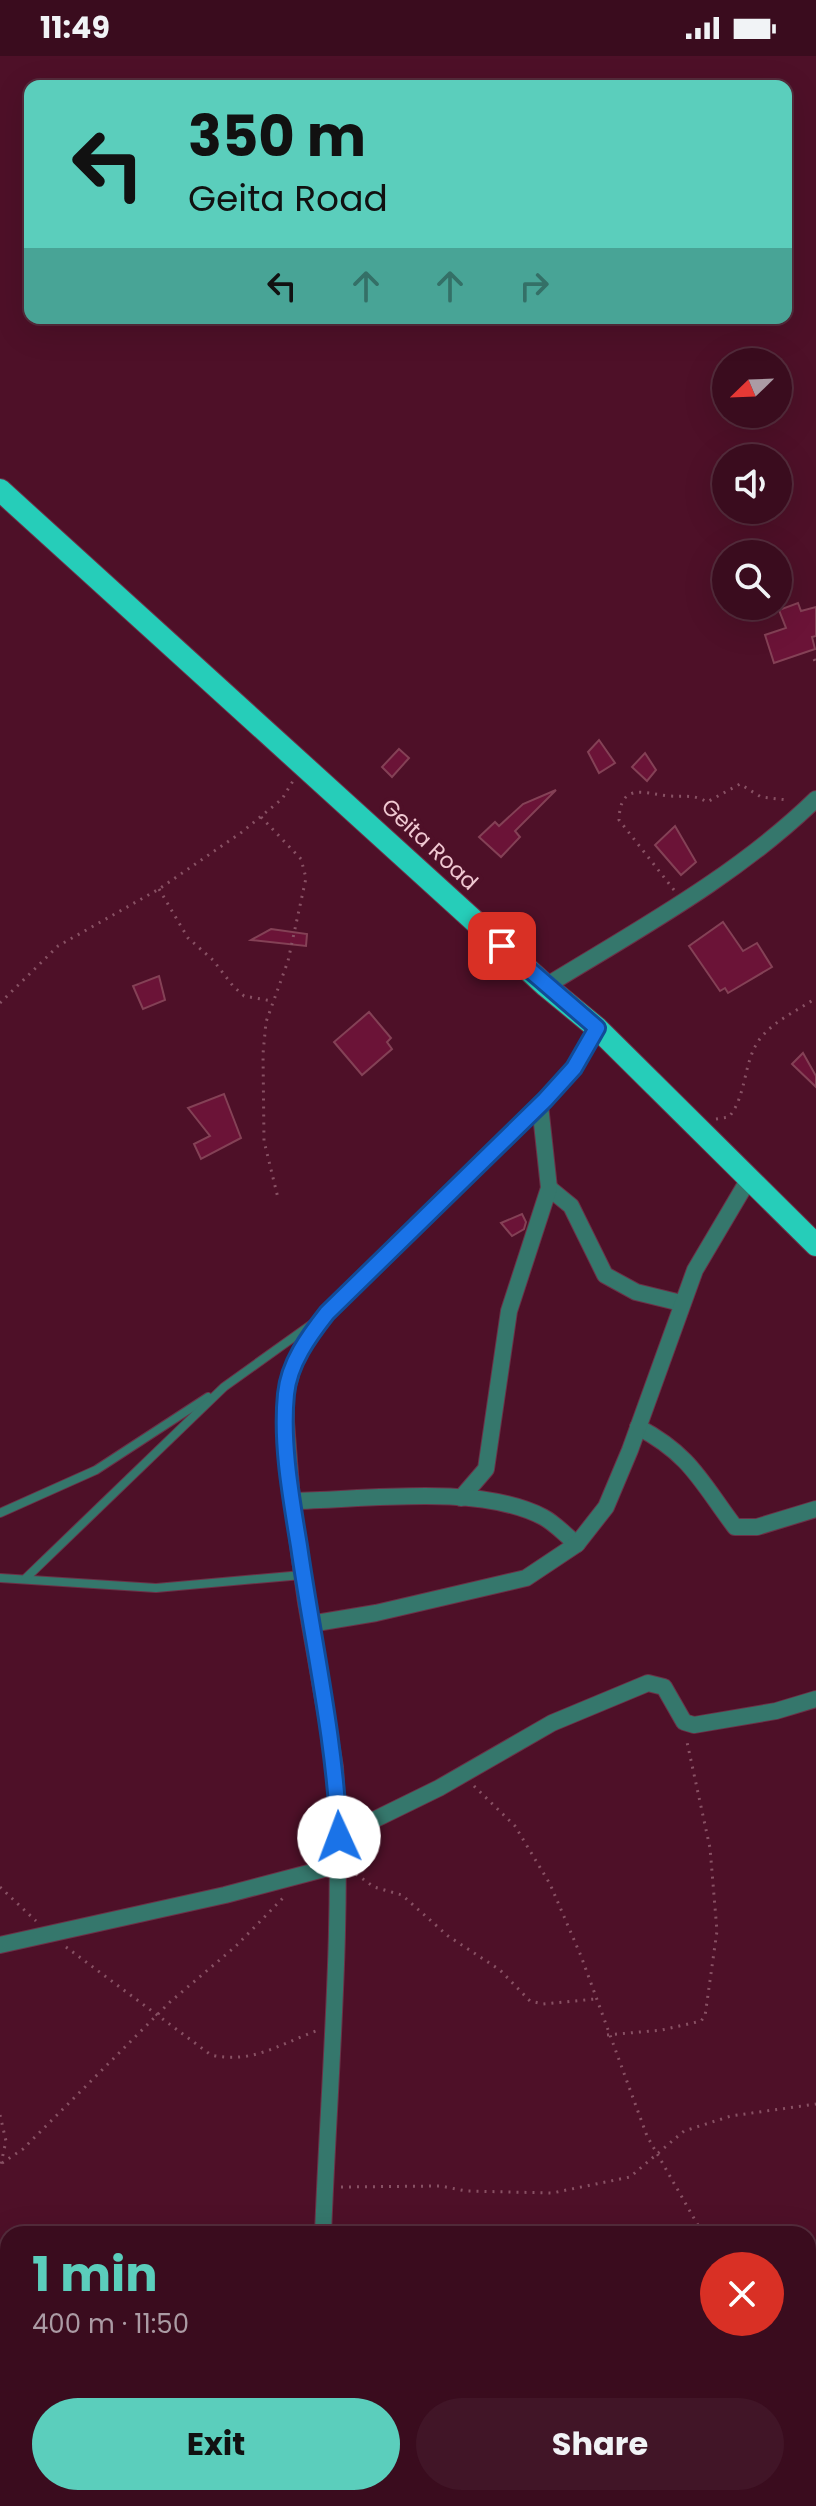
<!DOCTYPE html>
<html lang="en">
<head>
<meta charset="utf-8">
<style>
	:root { --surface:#3a0c1e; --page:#411527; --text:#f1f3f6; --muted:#ab9ba4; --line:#542c3c; --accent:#5bcebc }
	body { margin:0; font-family:Poppins,sans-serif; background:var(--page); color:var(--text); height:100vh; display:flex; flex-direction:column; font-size:30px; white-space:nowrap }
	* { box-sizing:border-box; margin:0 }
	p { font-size:26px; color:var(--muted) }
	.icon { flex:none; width:44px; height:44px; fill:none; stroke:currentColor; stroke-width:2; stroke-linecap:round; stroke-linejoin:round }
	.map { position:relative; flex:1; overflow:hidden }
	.drawer { position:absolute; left:0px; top:2170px; width:816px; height:280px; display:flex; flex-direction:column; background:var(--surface); border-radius:24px 24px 0 0; box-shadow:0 8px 32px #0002,0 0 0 2px var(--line) }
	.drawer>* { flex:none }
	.top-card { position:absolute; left:24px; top:24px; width:768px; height:244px; border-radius:16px; box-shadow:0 8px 32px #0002,0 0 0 2px var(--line); background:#5bcebc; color:#111; overflow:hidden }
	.needle { width:52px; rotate:247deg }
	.controls { position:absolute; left:712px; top:292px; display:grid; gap:16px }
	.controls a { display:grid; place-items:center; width:80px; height:80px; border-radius:50%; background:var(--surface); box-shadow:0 8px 32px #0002,0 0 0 2px var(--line); font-size:40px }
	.pin { position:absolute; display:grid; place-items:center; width:68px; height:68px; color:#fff; margin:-34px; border-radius:16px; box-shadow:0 4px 12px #0006 }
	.me { position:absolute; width:88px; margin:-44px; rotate:358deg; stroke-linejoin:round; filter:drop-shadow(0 0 6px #0008) }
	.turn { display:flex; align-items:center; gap:28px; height:168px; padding:0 32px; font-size:36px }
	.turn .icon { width:104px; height:104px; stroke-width:2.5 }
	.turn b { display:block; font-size:56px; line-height:68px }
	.lanes { display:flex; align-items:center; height:76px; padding:0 32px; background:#0003; justify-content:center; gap:40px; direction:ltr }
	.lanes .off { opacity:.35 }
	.round { display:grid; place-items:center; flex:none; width:84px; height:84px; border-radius:42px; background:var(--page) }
	.overview { display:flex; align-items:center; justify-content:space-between; height:136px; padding:0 32px }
	h1 { font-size:48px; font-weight:700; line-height:60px; color:var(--accent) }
	.button { display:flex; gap:16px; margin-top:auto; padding:16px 32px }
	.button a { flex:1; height:92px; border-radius:48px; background:var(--accent); color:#111; font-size:32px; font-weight:700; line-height:92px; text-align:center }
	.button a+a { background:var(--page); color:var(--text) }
	.status { display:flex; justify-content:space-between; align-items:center; height:56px; padding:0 40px; background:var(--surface); direction:ltr }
	.status svg { height:22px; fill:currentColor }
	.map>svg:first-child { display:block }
	.building { fill:#6b1337; stroke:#844156; stroke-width:2 }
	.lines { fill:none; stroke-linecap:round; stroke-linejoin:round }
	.service-casing { stroke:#6b3147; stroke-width:10 }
	.minor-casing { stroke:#6b3147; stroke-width:18 }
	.trunk-casing { stroke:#6b3147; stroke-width:24 }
	.path { stroke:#885164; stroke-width:3; stroke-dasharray:2 6; stroke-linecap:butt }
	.service { stroke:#35776c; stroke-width:8 }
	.minor { stroke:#35776c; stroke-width:16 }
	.trunk { stroke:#26cdb9; stroke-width:22 }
	.route-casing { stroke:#114b97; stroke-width:20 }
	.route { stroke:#1a73e8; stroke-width:14 }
	.labels { text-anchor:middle; stroke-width:8; stroke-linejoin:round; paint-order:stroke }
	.street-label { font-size:22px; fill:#f0c8d2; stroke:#4e1028 }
</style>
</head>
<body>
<div class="status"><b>11:49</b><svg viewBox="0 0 49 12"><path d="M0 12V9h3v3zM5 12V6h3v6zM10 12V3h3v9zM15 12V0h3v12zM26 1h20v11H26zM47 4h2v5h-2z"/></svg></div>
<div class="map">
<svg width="816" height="2450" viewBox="0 0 816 2450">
	<rect width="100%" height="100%" fill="#4e1028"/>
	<g class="building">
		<path d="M798 547 801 555 816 551V580L812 581 815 593 774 607 765 579 786 572 779 554Z"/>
		<path d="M599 684 615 707 599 717 588 696Z"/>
		<path d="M399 693 409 702 392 721 382 711Z"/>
		<path d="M645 697 656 714 647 725 632 711Z"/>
		<path d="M556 734 515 775 520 781 501 801 479 781 495 766 499 770 523 748Z"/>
		<path d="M675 770 696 806 681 819 655 789Z"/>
		<path d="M723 866 743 895 757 887 772 911 728 937 725 932 720 935 689 890Z"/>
		<path d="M271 873 307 878 306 890 251 884Z"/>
		<path d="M159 920 165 944 143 953 133 930Z"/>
		<path d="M369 956 391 982 387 986 392 993 362 1019 334 986Z"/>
		<path d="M803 997 816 1020V1031L792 1008Z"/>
		<path d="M224 1038 241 1082 201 1103 194 1088 210 1080 188 1052Z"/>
		<path d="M522 1158 526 1166 524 1173 512 1180 501 1167Z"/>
	</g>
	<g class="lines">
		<defs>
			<g id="service">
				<path d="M0 1457 96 1414 208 1341"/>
				<path d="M0 1522 156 1532 302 1519"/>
				<path d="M26 1522 224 1331 312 1268"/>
			</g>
			<g id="minor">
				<path d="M546 930C639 873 738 819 816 743"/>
				<path d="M549 1132 571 1150 605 1219 636 1236 681 1247"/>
				<path d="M638 1371C691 1399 701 1426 735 1471H757L816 1453"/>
				<path d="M461 1442 486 1413 509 1255 549 1132 540 1049"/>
				<path d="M292 1445C365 1444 477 1427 543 1461 555 1467 566 1480 577 1488"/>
				<path d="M310 1568 376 1557 526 1522 577 1488 606 1451 630 1394 695 1214 750 1121"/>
				<path d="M339 1781 439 1732 552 1667 648 1627 664 1631 684 1666 694 1669 776 1655 816 1643"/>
				<path d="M0 1889 225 1839 339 1809"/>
				<path d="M323 2178C329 2022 344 1867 335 1711L306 1546 292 1445 286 1366V1337L293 1311 308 1281 327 1257 545 1044 574 1012 597 972"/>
				<path d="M312 2450 313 2442"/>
			</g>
			<path id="trunk" d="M0 434 546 930 597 972 816 1189"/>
		</defs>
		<use href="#service" class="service-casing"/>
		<use href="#minor" class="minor-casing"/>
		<use href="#trunk" class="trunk-casing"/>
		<g class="path">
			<path d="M814 603 816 607"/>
			<path d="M261 761 301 803 306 822 288 905 266 966 263 998 264 1085 278 1142"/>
			<path d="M159 833 188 882 213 904 233 930 244 940 272 945"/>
			<path d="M674 834 619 764C620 725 645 738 670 740 684 741 694 738 707 746L740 728 761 741 787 744"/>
			<path d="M0 947 58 890 159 833 242 776 282 743 293 725"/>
			<path d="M716 1063 729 1061C747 1039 743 1007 759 984 773 965 797 955 816 942"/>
			<path d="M474 1730 515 1770 550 1828 581 1900 647 2080 703 2178"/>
			<path d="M356 1818 374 1831 402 1839 448 1880 500 1914 530 1945 543 1948 595 1943"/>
			<path d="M0 1831 36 1865"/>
			<path d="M66 1891 211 1999C252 2008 278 1989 316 1975"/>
			<path d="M607 1979 662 1974 701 1965 705 1960 717 1875 710 1792 687 1686"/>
			<path d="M0 2059 6 2085 0 2112"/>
			<path d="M2 2107 23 2093 170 1946 236 1890 284 1841"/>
			<path d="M341 2131 441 2130 466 2135 552 2137 630 2121 684 2075 731 2060 816 2048"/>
			<path d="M792 2442V2450"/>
		</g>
		<use href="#service" class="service"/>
		<use href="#minor" class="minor"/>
		<use href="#trunk" class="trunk"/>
	</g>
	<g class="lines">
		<defs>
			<path id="route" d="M339 1781C335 1683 313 1587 299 1490 291 1441 281 1387 286 1338 289 1307 309 1280 327 1257L545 1044 574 1012 597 972 502 890"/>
		</defs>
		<use href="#route" class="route-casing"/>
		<use href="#route" class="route"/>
	</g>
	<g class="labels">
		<g class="street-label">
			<text transform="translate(430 788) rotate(43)" y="8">Geita Road</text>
		</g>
	</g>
</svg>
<div class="controls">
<a><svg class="needle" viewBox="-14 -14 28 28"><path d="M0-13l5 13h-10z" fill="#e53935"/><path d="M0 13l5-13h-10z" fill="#ab9ba4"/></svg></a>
<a><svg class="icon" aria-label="sound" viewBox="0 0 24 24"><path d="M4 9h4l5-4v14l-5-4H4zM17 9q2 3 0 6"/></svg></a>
<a><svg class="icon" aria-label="search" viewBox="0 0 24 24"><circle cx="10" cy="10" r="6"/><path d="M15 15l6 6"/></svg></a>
</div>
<div class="pin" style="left:502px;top:890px;background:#d93025"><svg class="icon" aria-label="arrive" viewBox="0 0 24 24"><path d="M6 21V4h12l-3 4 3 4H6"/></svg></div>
<svg class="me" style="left:339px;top:1781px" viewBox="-20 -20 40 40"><circle r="19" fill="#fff"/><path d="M0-13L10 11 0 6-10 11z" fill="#1a73e8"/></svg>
<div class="top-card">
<div class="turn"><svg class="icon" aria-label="left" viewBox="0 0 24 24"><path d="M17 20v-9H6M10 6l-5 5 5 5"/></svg><div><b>350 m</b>Geita Road</div></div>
<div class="lanes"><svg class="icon" aria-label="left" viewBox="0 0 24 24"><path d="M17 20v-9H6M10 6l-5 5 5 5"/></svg><svg class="icon off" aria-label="ahead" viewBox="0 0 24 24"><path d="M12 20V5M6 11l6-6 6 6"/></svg><svg class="icon off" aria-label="ahead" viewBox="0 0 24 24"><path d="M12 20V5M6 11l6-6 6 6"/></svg><svg class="icon off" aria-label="right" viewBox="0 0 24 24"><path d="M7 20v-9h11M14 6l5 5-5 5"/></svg></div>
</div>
<section class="drawer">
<div class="overview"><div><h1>1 min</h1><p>400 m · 11:50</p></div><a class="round" style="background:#d93025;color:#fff"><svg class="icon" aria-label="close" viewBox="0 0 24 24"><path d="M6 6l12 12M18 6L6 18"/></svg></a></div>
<div class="button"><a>Exit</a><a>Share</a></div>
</section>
</div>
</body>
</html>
